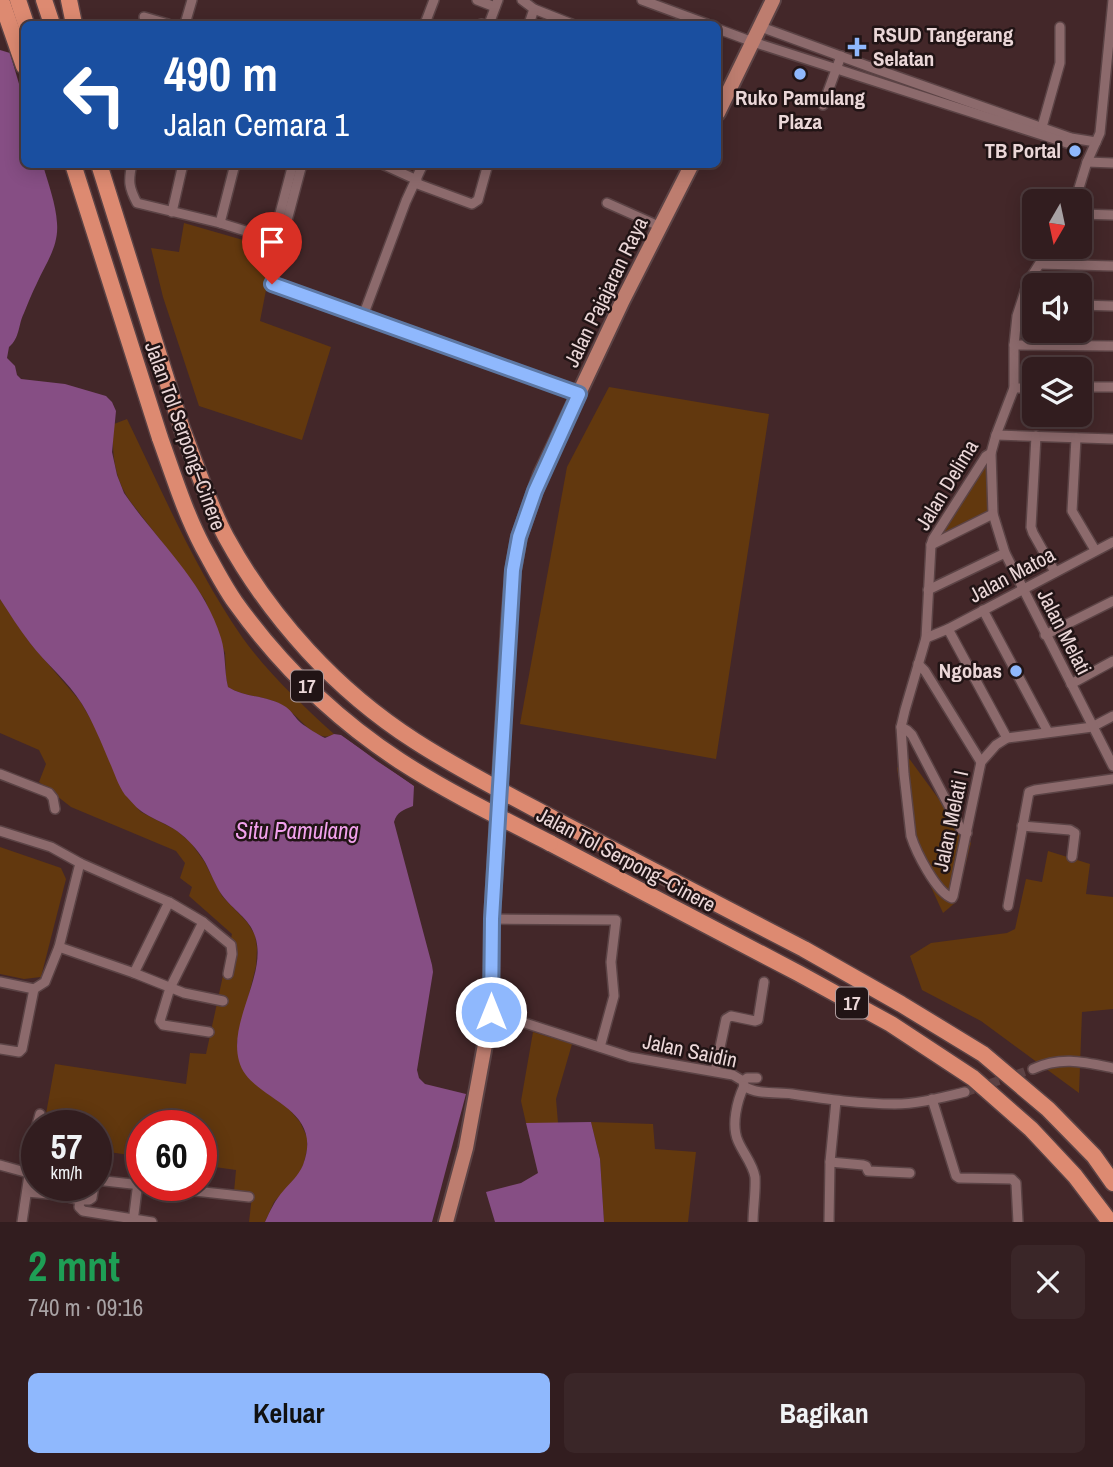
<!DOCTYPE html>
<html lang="id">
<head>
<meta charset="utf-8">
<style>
	:root { --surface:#321d1f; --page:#3a2628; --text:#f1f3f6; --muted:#a8a2a4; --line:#4d3b3d; --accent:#8fb8fd }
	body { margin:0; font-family:"Archivo Narrow",sans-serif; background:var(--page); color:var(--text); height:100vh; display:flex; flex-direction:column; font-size:26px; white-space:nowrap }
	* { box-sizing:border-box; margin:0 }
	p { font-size:23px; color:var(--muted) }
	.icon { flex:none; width:38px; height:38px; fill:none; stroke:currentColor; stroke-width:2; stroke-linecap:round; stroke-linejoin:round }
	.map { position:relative; height:1222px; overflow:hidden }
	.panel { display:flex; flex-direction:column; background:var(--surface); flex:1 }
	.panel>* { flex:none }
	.hud { position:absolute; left:21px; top:21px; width:700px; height:147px; border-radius:10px; box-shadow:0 4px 18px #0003,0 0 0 2px var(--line); background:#1a4fa0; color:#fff; overflow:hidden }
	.needle { width:46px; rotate:189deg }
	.tools { position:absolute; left:1022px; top:189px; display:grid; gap:14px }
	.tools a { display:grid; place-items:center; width:70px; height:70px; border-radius:10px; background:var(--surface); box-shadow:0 4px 18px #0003,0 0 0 2px var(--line); font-size:35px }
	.speed { position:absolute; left:21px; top:1110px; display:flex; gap:14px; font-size:35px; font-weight:700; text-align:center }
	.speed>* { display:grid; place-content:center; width:91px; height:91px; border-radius:50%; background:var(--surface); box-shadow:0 4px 18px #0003,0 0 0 2px var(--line); line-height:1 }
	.speed small { font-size:18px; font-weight:400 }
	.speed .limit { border:10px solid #d22; background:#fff; color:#111 }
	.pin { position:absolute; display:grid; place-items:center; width:60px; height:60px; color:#fff; margin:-72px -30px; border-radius:50% 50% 50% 0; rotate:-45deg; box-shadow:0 0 7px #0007 }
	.pin .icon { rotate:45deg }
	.me { position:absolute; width:77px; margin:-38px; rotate:0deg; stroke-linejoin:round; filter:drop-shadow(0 0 5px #0008) }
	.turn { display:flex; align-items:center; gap:24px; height:147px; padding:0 28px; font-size:32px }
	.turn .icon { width:91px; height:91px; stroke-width:2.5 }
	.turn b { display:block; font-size:49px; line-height:60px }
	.round { display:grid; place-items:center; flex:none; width:74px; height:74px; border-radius:10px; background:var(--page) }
	.summary { display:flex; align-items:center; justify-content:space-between; height:119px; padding:0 28px }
	h1 { font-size:42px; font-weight:800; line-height:52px; color:#1e9e55 }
	.primary-button { display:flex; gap:14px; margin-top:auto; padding:14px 28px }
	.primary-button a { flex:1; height:80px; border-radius:10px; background:var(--accent); color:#111; font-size:28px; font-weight:800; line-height:80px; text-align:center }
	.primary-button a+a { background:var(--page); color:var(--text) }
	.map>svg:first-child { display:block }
	.green { fill:#62380e }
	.water { fill:#864e84 }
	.pier { fill:#432729 }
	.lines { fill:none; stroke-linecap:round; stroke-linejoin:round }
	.minor-tunnel { stroke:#5c4143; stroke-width:9; stroke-dasharray:9 4.5; stroke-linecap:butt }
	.minor-casing { stroke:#5b4345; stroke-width:12 }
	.primary-casing { stroke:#5b4345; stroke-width:18 }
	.motorway-casing { stroke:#5b4345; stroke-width:19 }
	.minor { stroke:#8c6a6c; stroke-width:9 }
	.primary { stroke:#bd7d6f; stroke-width:14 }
	.motorway { stroke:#dd8a71; stroke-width:16 }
	.motorway-bridge-casing { stroke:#5b4345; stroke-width:19; stroke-linecap:butt }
	.motorway-bridge { stroke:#dd8a71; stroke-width:16 }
	.route-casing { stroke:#5d78a4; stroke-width:18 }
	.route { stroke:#8fb8fd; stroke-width:12 }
	.poi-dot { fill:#8fb8fd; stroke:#211415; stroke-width:2.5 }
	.labels { text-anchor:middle; stroke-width:5; stroke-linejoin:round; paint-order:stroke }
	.shield { fill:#211415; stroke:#ae9c9e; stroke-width:2 }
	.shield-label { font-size:19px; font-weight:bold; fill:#ebd7d8 }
	.poi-label { font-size:21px; font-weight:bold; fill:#ebd7d8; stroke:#211415; text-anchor:end }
	.street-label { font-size:21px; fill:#ebd7d8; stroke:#211415 }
	.water-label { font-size:23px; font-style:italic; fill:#f3a2ee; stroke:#211415 }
</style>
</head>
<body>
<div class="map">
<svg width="1113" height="1222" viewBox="0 0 1113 1222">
	<rect width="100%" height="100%" fill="#432729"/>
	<g class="green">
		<path d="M184 223 274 249 260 321 331 347 302 440 199 406 163 297 151 248 179 252Z"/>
		<path d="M609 387 769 414 716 759 520 724 567 467Z"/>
		<path d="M127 419C163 493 195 569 242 637 268 673 301 704 334 734 317 745 298 715 285 707 268 695 245 698 228 687L226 677 225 653 205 600 189 577 130 501C114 478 111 451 114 424Z"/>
		<path d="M991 453 993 514 932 541Z"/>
		<path d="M0 599 30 643 80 701 94 725 124 793 141 812 176 830 191 843 204 861 222 896 247 922 255 935 257 948 256 966 237 1043 267 1093 288 1108 300 1122 307 1137V1149L304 1163 298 1176 274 1202 265 1222H249L252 1196 234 1192 236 1170 201 1165V1125H142V1157L96 1150V1125H44L55 1064 186 1084 190 1053 206 1054 232 934 189 896 192 887 180 878 185 863 176 851 71 807 39 782 46 764 39 750 0 733Z"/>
		<path d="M908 757 971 843 956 902 943 913 908 837 897 768Z"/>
		<path d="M0 847 61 868 66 879 41 977 24 979 0 974Z"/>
		<path d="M1048 851 1090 864 1086 894 1113 897V1009L1082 1012 1079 1093 981 1021 922 990 910 956 931 943 1007 933 1015 929 1026 879 1042 882Z"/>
		<path d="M533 1032 572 1044 556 1099 558 1123H526L521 1101Z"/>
		<path d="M591 1122 653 1124 655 1149 696 1152 688 1222H604L600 1159Z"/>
	</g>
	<g class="water">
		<path d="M0 50 10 53 24 101V164L43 165C48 183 56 204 57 223 59 246 46 263 37 283 32 293 28 303 24 313 18 325 20 338 9 347L7 358 15 366 17 375 21 379 65 384 106 396 112 402 116 411 112 452 117 475 124 493C156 540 204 581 221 638 226 654 224 670 228 687 245 698 268 695 286 707 292 711 295 718 301 723 306 727 319 735 325 738L334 734 341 735 414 786 413 806C403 810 397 812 394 822L432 965 433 972 417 1070 419 1078 425 1084 466 1094 432 1222H265C270 1211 275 1200 284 1190 291 1182 298 1176 303 1165 326 1104 249 1101 239 1061 228 1021 268 974 255 936 250 919 232 909 222 895 215 885 211 873 205 862 198 850 188 839 177 831 167 824 155 820 144 813 137 809 131 801 125 795 118 785 114 772 109 761 101 742 93 722 82 704 68 681 46 664 30 643 19 629 10 614 0 599Z"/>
		<path d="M591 1122 600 1159 604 1222H495L486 1192 521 1183 538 1173 526 1123Z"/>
	</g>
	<path class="pier" d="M335 730 342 732 375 753 417 783 418 788 377 761Z"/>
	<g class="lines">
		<path class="minor-tunnel" d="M965 1092 1033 1069"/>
		<defs>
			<g id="minor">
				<path d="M477 0 495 7"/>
				<path d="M522 0 534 9 572 24"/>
				<path d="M642 0 707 24"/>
				<path d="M144 17 168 24"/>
				<path d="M185 24 192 0"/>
				<path d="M427 24 426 21 434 0"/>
				<path d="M481 24H482"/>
				<path d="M489 24 498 0"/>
				<path d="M529 24 534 9"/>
				<path d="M761 27 870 67 1071 138 1096 142"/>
				<path d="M718 29 753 42 1067 143 1069 142 1071 138"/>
				<path d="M823 105 841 56"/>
				<path d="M1042 127 1060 63V27"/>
				<path d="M1087 162 1113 163"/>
				<path d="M132 164C128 181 129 188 137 203L220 223 281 242"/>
				<path d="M302 164 271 281 274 286 389 325 579 394"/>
				<path d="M382 164 417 180"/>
				<path d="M415 183 472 204 478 200 488 164"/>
				<path d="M1075 201 1087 162 1100 133 1113 0"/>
				<path d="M607 203 661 227"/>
				<path d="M172 212 183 164"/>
				<path d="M1080 214 1113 215"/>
				<path d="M220 223 235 164"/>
				<path d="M273 240 293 164"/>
				<path d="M1050 247 1028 282 1017 316 1014 345V388L996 435 991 453 986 456 933 539 931 545 926 638 905 710 901 727 904 774 911 836C916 852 936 892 952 898L953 896 981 762 996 745 1007 738 1085 728 1092 727 1113 716"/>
				<path d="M1040 264 1113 266"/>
				<path d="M1080 305 1113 306"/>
				<path d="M363 316 406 201 423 164"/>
				<path d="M1014 345 1113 346"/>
				<path d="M1080 387H1113"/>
				<path d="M1014 388H1034"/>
				<path d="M996 435 1113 439"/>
				<path d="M1036 436 1031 527 1033 533 1055 572"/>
				<path d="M1076 438 1072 511 1095 550"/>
				<path d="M991 453 993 514 1005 553 1113 766"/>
				<path d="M931 545 993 514"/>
				<path d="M928 590 1005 553"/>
				<path d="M983 610 1048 732"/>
				<path d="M948 629 1007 738"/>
				<path d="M1045 635 1113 601"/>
				<path d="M926 638 948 629 1113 542"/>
				<path d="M918 664 925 671 981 762"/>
				<path d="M1071 684 1113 661"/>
				<path d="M901 727 907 730 912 735 961 829 967 833"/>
				<path d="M0 774 49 793 53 798 55 809"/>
				<path d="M1022 826 1070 830 1075 833 1072 857"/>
				<path d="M0 831 51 847 80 863 59 947 45 982 34 989 0 982"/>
				<path d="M80 863 169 902 203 922 231 945 232 954 228 974"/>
				<path d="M1008 906 1029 792 1035 790 1113 779"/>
				<path d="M492 919 616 920 611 962 614 996 600 1047"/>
				<path d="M203 922 170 988 160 1021 163 1025 209 1032"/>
				<path d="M59 947 134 973 184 993 223 1001"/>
				<path d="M134 973 169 902"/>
				<path d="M491 1012 630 1057 733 1075 743 1081 744 1086C757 1095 777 1092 792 1094 826 1099 861 1104 895 1104 919 1104 943 1097 965 1092"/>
				<path d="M0 1049 19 1052 22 1049 34 989"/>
				<path d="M1033 1069C1061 1056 1084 1062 1113 1068"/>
				<path d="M715 1071 726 1019 731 1016 755 1021 758 1020 764 982"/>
				<path d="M743 1081 747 1078H757"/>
				<path d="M744 1086C737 1101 731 1125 738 1141 743 1153 753 1164 755 1177 756 1191 753 1208 753 1222"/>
				<path d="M932 1099 956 1176 959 1178 1012 1179 1016 1183 1018 1222"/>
				<path d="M37 1125 40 1114"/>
				<path d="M830 1162 863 1165 866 1166 868 1171 910 1173"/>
				<path d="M0 1165 25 1172 29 1175 22 1222"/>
				<path d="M96 1165 97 1161"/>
				<path d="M29 1175 37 1129"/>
				<path d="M96 1180 249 1197"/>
				<path d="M27 1192 59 1195 80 1200 79 1207 83 1211 152 1222"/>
				<path d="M80 1200H89L92 1198 94 1185"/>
				<path d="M134 1214 140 1166"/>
				<path d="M829 1222 830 1162 836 1101"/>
			</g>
			<g id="primary">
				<path d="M718 113 773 0"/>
				<path d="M446 1222 466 1148 491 1012 492 919 509 621 513 571 519 537 541 474 623 300 692 164"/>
			</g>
			<g id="motorway">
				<path d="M1 0 24 66"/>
				<path d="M18 0 26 24"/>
				<path d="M44 0 52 24"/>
				<path d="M69 0 74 24"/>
				<path d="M73 164 160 438"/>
				<path d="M99 164 182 429"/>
				<path d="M554 819 804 949 901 1004 983 1054 1048 1109 1094 1156 1113 1183"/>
				<path d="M550 843 798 973 891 1024 973 1078 1031 1129 1075 1176 1110 1222"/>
			</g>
		</defs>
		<use href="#minor" class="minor-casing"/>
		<use href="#primary" class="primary-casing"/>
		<use href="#motorway" class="motorway-casing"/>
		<use href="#minor" class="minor"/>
		<use href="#primary" class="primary"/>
		<use href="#motorway" class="motorway"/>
		<defs>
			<g id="motorway-bridge">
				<path d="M182 429C196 465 208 503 226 537 271 619 337 691 415 741 460 770 507 794 554 819"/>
				<path d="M160 438C173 474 185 513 203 547 213 565 223 585 235 602 280 665 336 719 400 761 448 792 499 817 550 843"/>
			</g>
		</defs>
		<use href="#motorway-bridge" class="motorway-bridge-casing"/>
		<use href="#motorway-bridge" class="motorway-bridge"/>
	</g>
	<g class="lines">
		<defs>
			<path id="route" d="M272 284 579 394 535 491 519 537 513 570 492 919 491 1012"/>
		</defs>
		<use href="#route" class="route-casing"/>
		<use href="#route" class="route"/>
	</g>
	<g class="poi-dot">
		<path d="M853.5 36.5h7v7h7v7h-7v7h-7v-7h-7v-7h7z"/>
		<circle cx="800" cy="74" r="7"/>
		<circle cx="1075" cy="151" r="7"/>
		<circle cx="1016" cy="671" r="7"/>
	</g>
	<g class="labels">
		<g class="shield">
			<rect x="291" y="670.5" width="32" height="31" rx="5"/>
			<rect x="836" y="987.5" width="32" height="31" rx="5"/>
		</g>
		<g class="shield-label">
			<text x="307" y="693">17</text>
			<text x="852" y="1010">17</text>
		</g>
		<g class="poi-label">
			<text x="873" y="42" text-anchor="start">RSUD Tangerang<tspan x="873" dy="24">Selatan</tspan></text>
			<text x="800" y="105" text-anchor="middle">Ruko Pamulang<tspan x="800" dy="24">Plaza</tspan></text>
			<text x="1061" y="158">TB Portal</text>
			<text x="1002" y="678">Ngobas</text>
		</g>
		<g class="street-label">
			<text transform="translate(606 292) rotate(-64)" y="7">Jalan Pajajaran Raya</text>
			<text transform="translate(185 436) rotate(70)" y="7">Jalan Tol Serpong–Cinere</text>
			<text transform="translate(947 485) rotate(-59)" y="7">Jalan Delima</text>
			<text transform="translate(1012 575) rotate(-28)" y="7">Jalan Matoa</text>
			<text transform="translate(1064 632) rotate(63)" y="7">Jalan Melati</text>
			<text transform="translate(951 821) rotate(-78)" y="7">Jalan Melati I</text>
			<text transform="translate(626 860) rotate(28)" y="7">Jalan Tol Serpong–Cinere</text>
			<text transform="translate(690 1051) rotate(12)" y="7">Jalan Saidin</text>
		</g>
		<g class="water-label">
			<text x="297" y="839">Situ Pamulang</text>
		</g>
	</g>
</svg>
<div class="tools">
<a><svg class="needle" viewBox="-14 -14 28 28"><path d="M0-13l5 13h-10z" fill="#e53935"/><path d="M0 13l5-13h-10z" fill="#a8a2a4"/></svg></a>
<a><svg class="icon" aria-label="sound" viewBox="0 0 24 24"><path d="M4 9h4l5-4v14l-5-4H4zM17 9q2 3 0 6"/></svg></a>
<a><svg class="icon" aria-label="layers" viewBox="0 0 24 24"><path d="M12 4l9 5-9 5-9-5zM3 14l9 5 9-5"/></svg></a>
</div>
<div class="speed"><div>57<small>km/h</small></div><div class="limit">60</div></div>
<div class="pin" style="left:272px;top:284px;background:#d93025"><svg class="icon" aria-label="arrive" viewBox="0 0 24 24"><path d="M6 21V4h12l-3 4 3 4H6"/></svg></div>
<svg class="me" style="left:491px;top:1012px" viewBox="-20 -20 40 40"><circle r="17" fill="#8fb8fd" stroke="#fff" stroke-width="3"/><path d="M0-11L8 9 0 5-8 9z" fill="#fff"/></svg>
<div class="hud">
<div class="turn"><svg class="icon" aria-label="left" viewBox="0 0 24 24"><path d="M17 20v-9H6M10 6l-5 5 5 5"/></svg><div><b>490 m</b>Jalan Cemara 1</div></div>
</div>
</div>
<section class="panel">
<div class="summary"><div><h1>2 mnt</h1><p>740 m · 09:16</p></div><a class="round"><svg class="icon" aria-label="close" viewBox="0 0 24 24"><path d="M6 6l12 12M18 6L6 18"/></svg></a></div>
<div class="primary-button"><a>Keluar</a><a>Bagikan</a></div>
</section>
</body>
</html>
